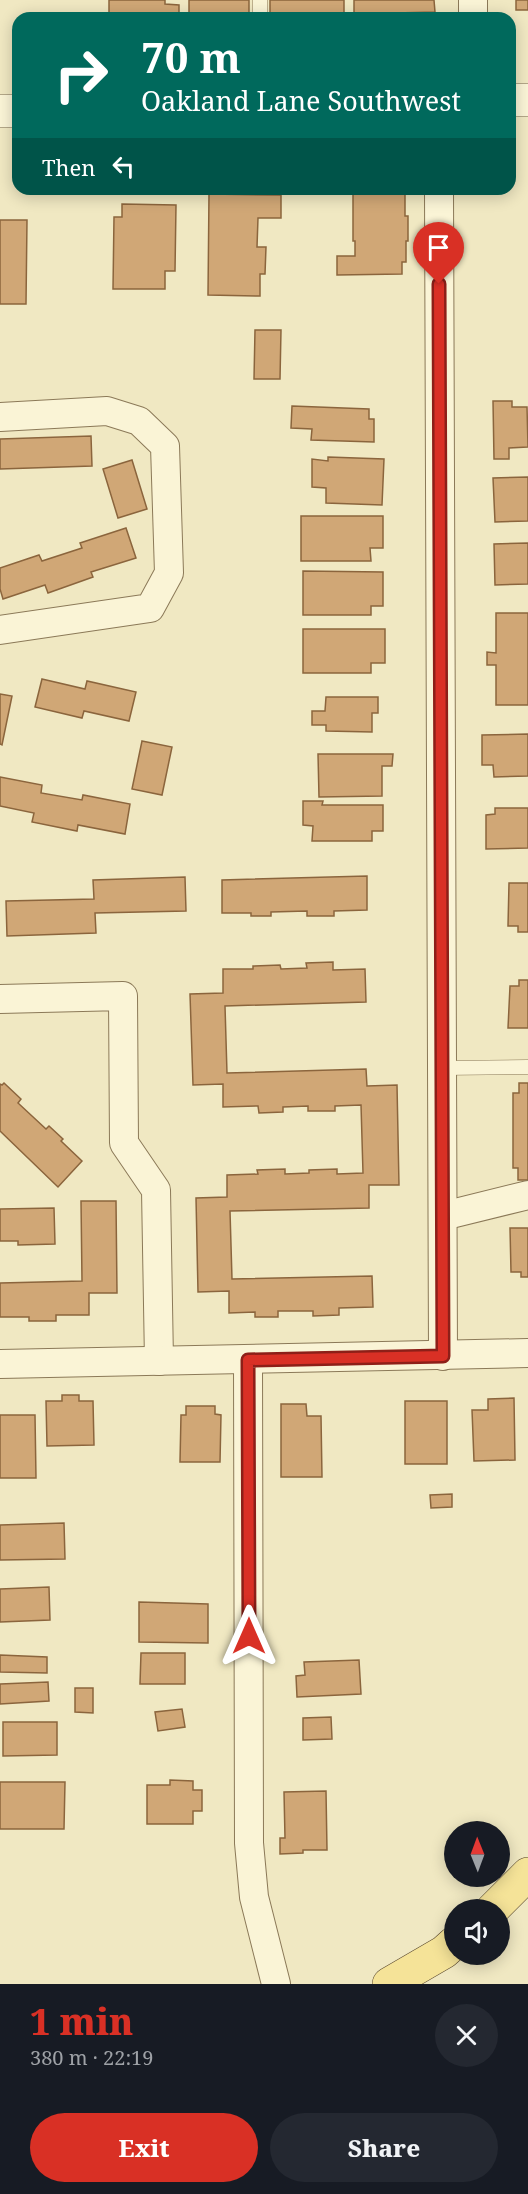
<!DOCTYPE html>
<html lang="en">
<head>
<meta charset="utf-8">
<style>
	:root { --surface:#171b24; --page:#242831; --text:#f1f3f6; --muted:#9ea1a6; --accent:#d93025 }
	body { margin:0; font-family:"Noto Serif",serif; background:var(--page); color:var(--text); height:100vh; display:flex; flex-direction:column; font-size:22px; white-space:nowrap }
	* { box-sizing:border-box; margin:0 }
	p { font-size:20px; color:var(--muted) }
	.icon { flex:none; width:33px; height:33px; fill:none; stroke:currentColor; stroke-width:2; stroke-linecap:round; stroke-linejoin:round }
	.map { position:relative; height:1984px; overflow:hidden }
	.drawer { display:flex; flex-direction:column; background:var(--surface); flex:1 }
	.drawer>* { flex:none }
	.top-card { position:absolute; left:12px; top:12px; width:504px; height:183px; border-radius:18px; box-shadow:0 3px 15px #0003; background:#00695c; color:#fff; overflow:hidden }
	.needle { width:39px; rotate:359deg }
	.controls { position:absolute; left:444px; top:1821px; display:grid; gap:12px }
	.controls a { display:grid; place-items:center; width:66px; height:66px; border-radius:50%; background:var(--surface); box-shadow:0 3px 15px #0003; font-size:30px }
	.pin { position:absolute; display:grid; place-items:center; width:51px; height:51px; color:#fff; margin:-62px -26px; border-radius:50% 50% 50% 0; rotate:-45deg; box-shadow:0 0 6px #0007 }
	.pin .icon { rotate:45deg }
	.me { position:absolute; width:66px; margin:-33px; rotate:0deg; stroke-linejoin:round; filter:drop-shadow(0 0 4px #0008) }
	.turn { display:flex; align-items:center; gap:21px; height:126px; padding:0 30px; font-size:27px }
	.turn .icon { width:78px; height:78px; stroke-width:2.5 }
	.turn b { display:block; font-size:42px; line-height:51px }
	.then { display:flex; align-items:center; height:57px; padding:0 30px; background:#0003; gap:12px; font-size:22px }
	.round { display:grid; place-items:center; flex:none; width:63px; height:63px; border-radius:32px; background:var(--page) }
	.overview { display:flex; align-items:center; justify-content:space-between; height:102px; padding:0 30px }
	h1 { font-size:36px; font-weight:800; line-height:45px; color:var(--accent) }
	.primary-button { display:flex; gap:12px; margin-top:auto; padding:12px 30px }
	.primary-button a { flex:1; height:69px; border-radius:36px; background:var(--accent); color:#fff; font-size:24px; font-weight:800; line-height:69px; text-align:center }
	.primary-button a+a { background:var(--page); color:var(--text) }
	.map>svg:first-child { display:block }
	.building { fill:#d0a776; stroke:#8b653d; stroke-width:1.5 }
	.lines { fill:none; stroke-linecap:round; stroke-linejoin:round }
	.lane-casing { stroke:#8b7958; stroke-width:15 }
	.street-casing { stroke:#8b7958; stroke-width:30 }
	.secondary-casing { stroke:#6c5a3b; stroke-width:34 }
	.primary-casing { stroke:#58462d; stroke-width:34 }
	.lane { stroke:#faf4d6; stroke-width:14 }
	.street { stroke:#faf4d6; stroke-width:28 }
	.secondary { stroke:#faf4d6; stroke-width:33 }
	.primary { stroke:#f5e398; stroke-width:33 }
	.route-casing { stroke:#8d1f18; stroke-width:15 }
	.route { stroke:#d93025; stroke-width:10 }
</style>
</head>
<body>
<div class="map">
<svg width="528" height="1984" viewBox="0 0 528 1984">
	<rect width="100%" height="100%" fill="#f0e8c2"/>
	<g class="building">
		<path d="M109 0H165V4L179 5V18H129V15H109Z"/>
		<rect x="189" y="0" width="60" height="18"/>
		<path d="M270 0H344V17L270 18Z"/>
		<path d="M354 0H434L435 12 354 14Z"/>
		<rect x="516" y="0" width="12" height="10"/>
		<path d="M353 189H387V194H405V216H408V241H406V262H402V274L337 275V256H355V241H353Z"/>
		<path d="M209 194 281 195V218H258L257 247H266L265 274H260V296L208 295Z"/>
		<path d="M122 204 176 205 175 271H165V289H113L114 217H122Z"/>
		<path d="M0 220H27L26 304H0Z"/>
		<path d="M255 330H281L280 379H254Z"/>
		<path d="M493 401H512V407H527L528 447 509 448V459H494Z"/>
		<path d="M292 406 369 409V419H374V442L311 440 312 429 291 428Z"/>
		<path d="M91 436 92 466 0 469V439Z"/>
		<path d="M328 457 384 459 382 505 326 503V488L312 487V459L328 461Z"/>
		<path d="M132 460 147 509 118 518 103 469Z"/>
		<path d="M528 477V521L495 522 493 478Z"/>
		<path d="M301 516H383V548H370L371 561H301Z"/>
		<path d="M126 528 136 558 91 572 93 577 48 593 45 585 3 599 0 589V568L39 555 42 561 82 548 80 543Z"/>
		<path d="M528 543V584L495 585 494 544Z"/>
		<path d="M303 571 383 572V606H371V615H303Z"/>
		<path d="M496 613H528V705H496V665H487V652L496 653Z"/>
		<path d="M303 629H385V663H371V673H303Z"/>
		<path d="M42 679 85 689 87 681 136 692 129 721 84 711 82 718 35 707Z"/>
		<path d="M0 694 12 696 2 745 0 744Z"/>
		<path d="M326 697H378V713H372V732L326 731V725H312V711H325Z"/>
		<path d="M528 734V776L494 777 493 765H482V735Z"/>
		<path d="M142 741 172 747 162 795 132 789Z"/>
		<path d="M318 754H393L392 766H382V796L319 797Z"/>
		<path d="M0 777 42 785 41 793 82 800 83 795 130 804 125 834 78 825 77 831 32 822 34 813 0 806Z"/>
		<path d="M303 801H323L322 805H383V831H372V841H312L313 826 303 825Z"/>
		<path d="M495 808H528V848L486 849V815L495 814Z"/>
		<path d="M367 876V910L334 911V916H307V911L271 912V916H251V913H222V880Z"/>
		<path d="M185 877 186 911 95 913 96 933 7 936 6 901 94 899 93 880Z"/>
		<path d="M509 883H528V932H518V926H508Z"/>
		<path d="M333 962V970L365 969 366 1002 225 1006 227 1073 366 1069 367 1086 397 1085 399 1185H369V1208L230 1211 232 1279 372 1276 373 1307 339 1308V1315L313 1316V1311H278V1317H255V1312L229 1313V1291L198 1292 196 1198 227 1197V1175L258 1174 257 1170 285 1169V1174L309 1173V1170L337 1169V1174L363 1173 361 1105 335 1106V1111H308V1106L283 1107V1112L259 1113 258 1106 223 1107V1084L193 1085 190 994 223 993V969H253V966L280 965 281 969 307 968 306 963Z"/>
		<path d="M519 980H528V1028H508L510 986H519Z"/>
		<path d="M4 1083 21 1099 18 1103 46 1129 49 1126 63 1139 61 1141 82 1161 58 1187 0 1131V1084L2 1085Z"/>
		<path d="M519 1083H528V1180H518V1168H513V1093H519Z"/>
		<path d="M81 1201H116L117 1293H89V1315H56V1321H29V1317H0V1283L82 1281Z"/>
		<path d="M54 1208 55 1244 18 1245V1241H0V1209Z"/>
		<path d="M510 1228H528V1277H521V1272H511Z"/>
		<path d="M62 1395H79V1401H93L94 1445 47 1446 46 1401H62Z"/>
		<path d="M514 1398 515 1460 474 1461 472 1410H488V1399Z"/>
		<rect x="405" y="1401" width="42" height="63"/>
		<path d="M281 1404H306L307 1416H321L322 1477H281Z"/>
		<path d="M186 1406H215V1414L221 1415 220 1462H180L181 1415H186Z"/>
		<path d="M0 1415H35L36 1478H0Z"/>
		<path d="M452 1494V1507L431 1508 430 1495Z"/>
		<path d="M64 1523 65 1559 0 1560V1525Z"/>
		<path d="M49 1587 50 1620 0 1622V1589Z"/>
		<path d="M139 1602 208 1604V1643L139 1642Z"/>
		<path d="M141 1653H185V1684H140Z"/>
		<path d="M0 1655 47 1657V1673L0 1672Z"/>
		<path d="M359 1660 361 1694 297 1697 296 1676 305 1675 304 1662Z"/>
		<path d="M48 1682 49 1701 0 1704V1684Z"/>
		<path d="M75 1688H93V1713L75 1712Z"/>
		<path d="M182 1709 185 1727 158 1731 155 1712Z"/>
		<path d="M331 1717 332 1739 303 1740V1718Z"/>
		<path d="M3 1722H57V1755L3 1756Z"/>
		<path d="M170 1780 193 1781V1790H202V1811H193V1824H147V1785H170Z"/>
		<path d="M0 1782H65L64 1829H0Z"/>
		<path d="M326 1791 327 1850H303V1853L280 1854V1838H285L284 1792Z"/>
	</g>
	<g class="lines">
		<defs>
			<g id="lane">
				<path d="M260 0V18"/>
				<path d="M442 1068 528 1067"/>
			</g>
			<g id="street">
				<path d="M473 0V18"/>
				<path d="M439 189 443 1356"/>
				<path d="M0 417 107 411 139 421 165 446 169 573 150 608 0 630"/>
				<path d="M0 999 123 996 124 1143 156 1190 159 1361"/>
				<path d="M443 1216 528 1195"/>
				<path d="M248 1360 249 1843 254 1897 276 1984"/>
				<path d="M0 1364 528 1353"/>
			</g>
			<g id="secondary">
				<path d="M510 100H528"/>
				<path d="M0 111H18"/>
			</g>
			<g id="primary">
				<path d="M492 1910 528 1874"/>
				<path d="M389 1984 444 1952 454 1943"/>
			</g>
		</defs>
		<use href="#lane" class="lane-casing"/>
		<use href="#street" class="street-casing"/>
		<use href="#secondary" class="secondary-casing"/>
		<use href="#primary" class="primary-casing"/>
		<use href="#lane" class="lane"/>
		<use href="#street" class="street"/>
		<use href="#secondary" class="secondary"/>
		<use href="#primary" class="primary"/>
	</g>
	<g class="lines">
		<defs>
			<path id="route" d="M249 1636 248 1360 443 1356 439 284"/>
		</defs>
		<use href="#route" class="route-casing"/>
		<use href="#route" class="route"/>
	</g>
</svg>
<div class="controls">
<a><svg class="needle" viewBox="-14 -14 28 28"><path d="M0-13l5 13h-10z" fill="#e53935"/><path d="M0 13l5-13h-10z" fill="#9ea1a6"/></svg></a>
<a><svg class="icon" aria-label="sound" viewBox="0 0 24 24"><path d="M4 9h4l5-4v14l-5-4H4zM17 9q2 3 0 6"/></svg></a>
</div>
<div class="pin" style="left:439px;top:284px;background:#d93025"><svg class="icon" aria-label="arrive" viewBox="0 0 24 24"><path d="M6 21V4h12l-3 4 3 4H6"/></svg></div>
<svg class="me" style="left:249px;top:1636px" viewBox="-20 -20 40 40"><path d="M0-17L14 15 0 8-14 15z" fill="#d93025" stroke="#fff" stroke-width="4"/></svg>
<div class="top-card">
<div class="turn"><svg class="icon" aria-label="right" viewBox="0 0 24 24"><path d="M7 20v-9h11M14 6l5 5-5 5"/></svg><div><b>70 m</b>Oakland Lane Southwest</div></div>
<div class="then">Then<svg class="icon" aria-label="left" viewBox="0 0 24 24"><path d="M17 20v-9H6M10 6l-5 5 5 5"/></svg></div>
</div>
</div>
<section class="drawer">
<div class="overview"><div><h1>1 min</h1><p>380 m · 22:19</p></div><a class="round"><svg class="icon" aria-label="close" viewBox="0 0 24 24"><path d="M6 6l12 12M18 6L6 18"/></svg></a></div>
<div class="primary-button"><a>Exit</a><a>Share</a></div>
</section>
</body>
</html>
